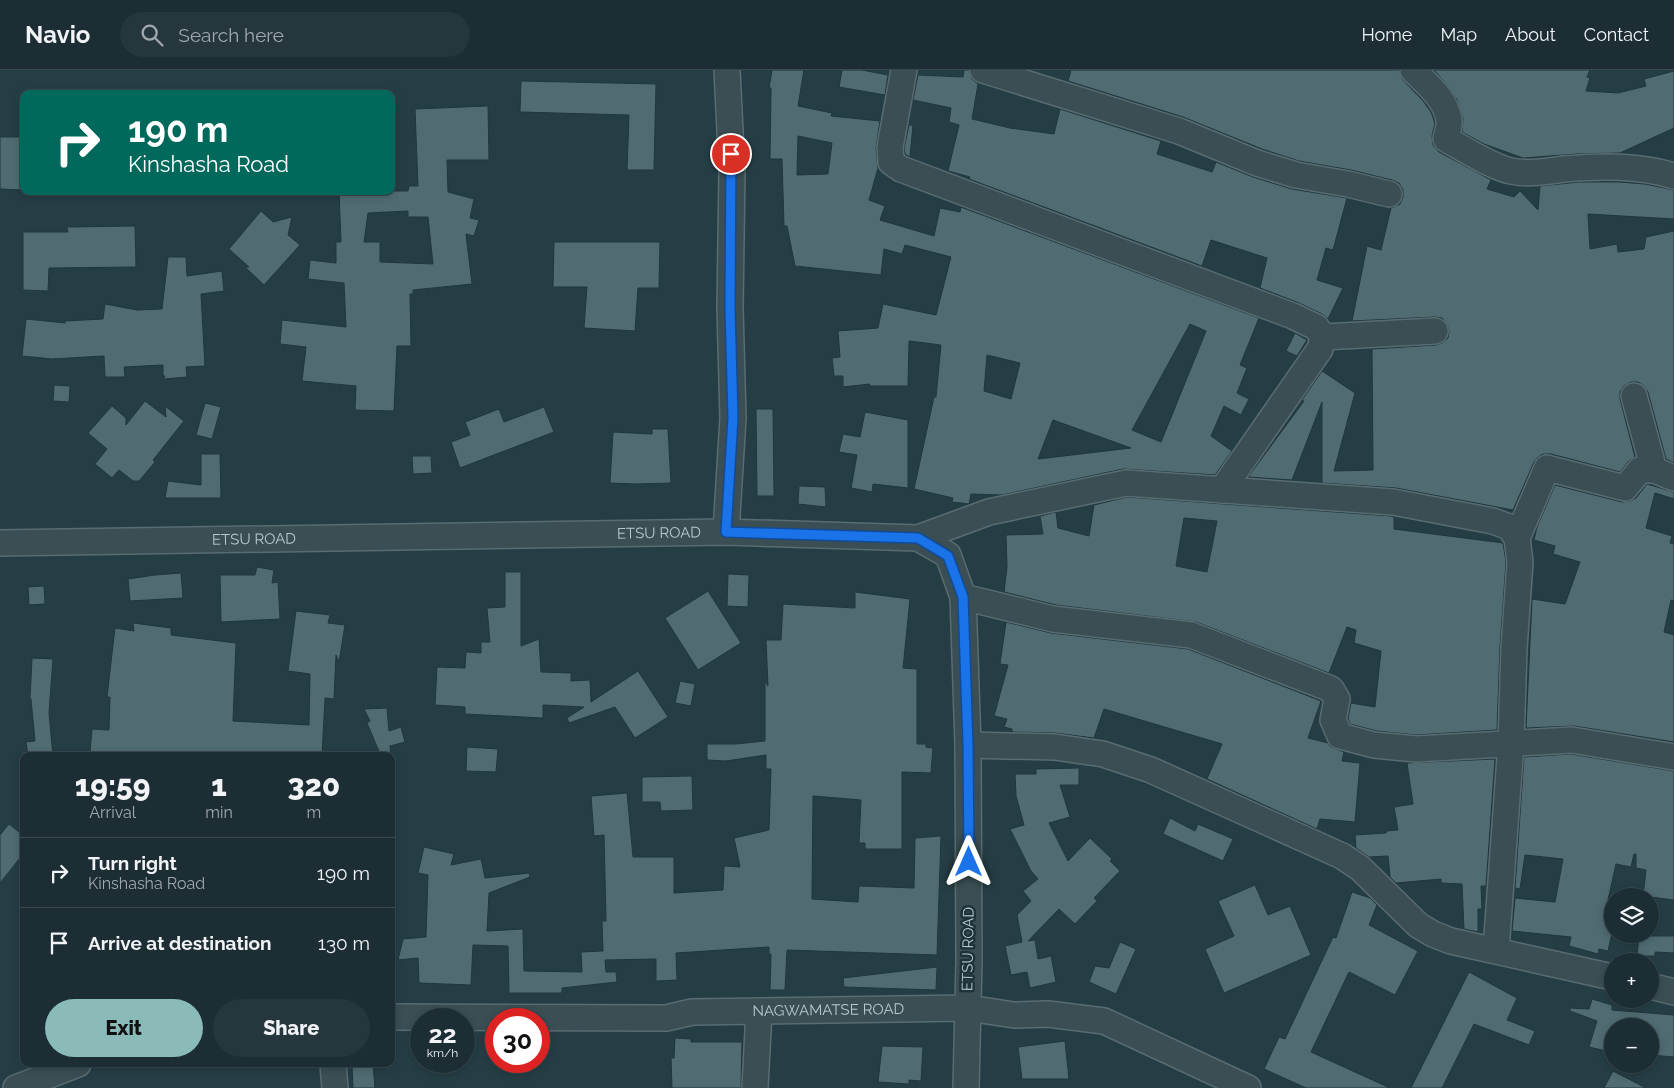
<!DOCTYPE html>
<html lang="en">
<head>
<meta charset="utf-8">
<style>
	:root { --surface:#1c2e34; --page:#25363c; --text:#f1f3f6; --muted:#a0a8ac; --line:#3a4a4f; --accent:#8bbbb9 }
	body { margin:0; font-family:Raleway,sans-serif; background:var(--page); color:var(--text); height:100vh; display:flex; flex-direction:column; font-size:19px; white-space:nowrap }
	* { box-sizing:border-box; margin:0 }
	p { font-size:16px; color:var(--muted) }
	.icon { flex:none; width:28px; height:28px; fill:none; stroke:currentColor; stroke-width:2; stroke-linecap:round; stroke-linejoin:round }
	.map { position:relative; flex:1; overflow:hidden }
	.panel { position:absolute; left:20px; top:682px; width:375px; height:315px; display:flex; flex-direction:column; background:var(--surface); border-radius:10px; box-shadow:0 2px 8px #0003,0 0 0 1px var(--line) }
	.panel>* { flex:none }
	.hud { position:absolute; left:20px; top:20px; width:375px; height:105px; border-radius:10px; box-shadow:0 2px 8px #0003,0 0 0 1px var(--line); background:#00695c; color:#fff; overflow:hidden }
	.buttons { position:absolute; left:1604px; top:818px; display:grid; gap:10px }
	.buttons a { display:grid; place-items:center; width:55px; height:55px; border-radius:50%; background:var(--surface); box-shadow:0 2px 8px #0003,0 0 0 1px var(--line); font-size:25px }
	.speed { position:absolute; left:410px; top:938px; display:flex; gap:10px; font-size:25px; font-weight:700; text-align:center }
	.speed>* { display:grid; place-content:center; width:65px; height:65px; border-radius:50%; background:var(--surface); box-shadow:0 2px 8px #0003,0 0 0 1px var(--line); line-height:1 }
	.speed small { font-size:12px; font-weight:400 }
	.speed .limit { border:8px solid #d22; background:#fff; color:#111 }
	.pin { position:absolute; display:grid; place-items:center; width:42px; height:42px; color:#fff; margin:-21px; border:2px solid #fff; border-radius:50%; box-shadow:0 1px 5px #0007 }
	.me { position:absolute; width:55px; margin:-28px; rotate:0deg; stroke-linejoin:round; filter:drop-shadow(0 0 4px #0008) }
	.turn { display:flex; align-items:center; gap:18px; height:105px; padding:0 25px; font-size:22px }
	.turn .icon { width:65px; height:65px; stroke-width:2.5 }
	.turn b { display:block; font-size:35px; line-height:42px }
	.eta { display:flex; justify-content:space-evenly; align-items:center; height:85px; text-align:center }
	.eta b { font-size:30px; font-weight:800; line-height:35px }
	.button { display:flex; gap:10px; margin-top:auto; padding:10px 25px }
	.button a { flex:1; height:58px; border-radius:30px; background:var(--accent); color:#111; font-size:20px; font-weight:800; line-height:58px; text-align:center }
	.button a+a { background:var(--page); color:var(--text) }
	ul { padding:0; list-style:none }
	li { display:flex; align-items:center; gap:15px; height:70px; padding:0 25px; border-top:1px solid var(--line) }
	li div { flex:1 }
	li b { display:block; font-size:19px }
	li em { font-style:normal }
	header { display:flex; align-items:center; gap:30px; box-sizing:border-box; height:70px; padding:0 25px; background:var(--surface); border-bottom:1px solid var(--line) }
	header strong { font-size:24px }
	nav { display:flex; gap:28px; margin-inline-start:auto; font-size:18px }
	.search { width:350px; height:45px; background:var(--page); display:flex; align-items:center; gap:12px; box-sizing:border-box; padding:0 18px; border-radius:28px; color:var(--muted); font-size:19px }
	.map>svg:first-child { display:block }
	.building { fill:#506b72; stroke:#20363c; fill-rule:evenodd }
	.lines { fill:none; stroke-linecap:round; stroke-linejoin:round }
	.minor-casing { stroke:#586c72; stroke-width:28 }
	.minor { stroke:#3a4e54; stroke-width:25 }
	.route-casing { stroke:#114b97; stroke-width:12 }
	.route { stroke:#1a73e8; stroke-width:9 }
	.labels { text-anchor:middle; stroke-width:5; stroke-linejoin:round; paint-order:stroke }
	.street-label { font-size:15px; fill:#b7c8ce; stroke:#1e343a }
</style>
</head>
<body>
<header>
<strong>Navio</strong>
<div class="search"><svg class="icon" aria-label="search" viewBox="0 0 24 24"><circle cx="10" cy="10" r="6"/><path d="M15 15l6 6"/></svg>Search here</div>
<nav><a>Home</a><a>Map</a><a>About</a><a>Contact</a></nav>
</header>
<div class="map">
<svg width="1674" height="1018" viewBox="0 0 1674 1018">
	<rect width="100%" height="100%" fill="#253e45"/>
	<g class="building">
		<path d="M772 0H804L798 36 832 43 831 46 880 51 876 78 878 98 869 130 885 136 880 150 934 166 940 138 960 142 961 137 1259 248 1240 295 1247 298 1237 323 1249 329 1241 345 1224 336 1211 366 1232 381 1215 405 1123 399 1002 425 971 424 969 434 952 432 953 428 914 419 934 327H936L941 275 909 271 908 316H869L870 314 843 317V306H834L832 288 840 287 838 261 878 258 883 234 936 245 951 187 905 175 902 184 884 179 881 205 795 196 787 156H784L782 89H770L771 18H769ZM798 66 832 73 828 104 797 105ZM1190 254 1206 261 1161 372 1132 360ZM987 285 1020 293 1011 329 984 321ZM1053 350 1131 378 1038 389Z"/>
		<path d="M842 0H862L888 5 885 25 839 17Z"/>
		<path d="M964 0H969L972 9 978 14 972 49 1010 58 1054 64 1060 39 1161 71 1157 84 1212 102 1216 92 1253 107 1292 119 1347 128 1333 180 1326 178 1317 210 1343 218 1328 249 1322 244 1299 233 1260 218 1267 188 1211 170 1202 196 969 109 970 107 948 101 959 55 949 52 951 38 913 30 918 5 963 7Z"/>
		<path d="M1071 0H1399L1403 10 1424 32 1431 42 1435 53 1432 66 1433 75 1439 82 1491 110 1487 119 1514 127 1520 121 1538 140 1540 116 1579 112H1619L1645 114 1674 120V149L1588 144 1590 179 1617 174 1618 182 1644 179 1646 167 1674 161V393L1666 389 1648 322 1644 316 1638 312H1631L1624 316 1620 322V329L1635 387 1629 391 1620 402 1551 384H1543L1538 387 1534 392 1513 440 1396 418 1322 413V332L1292 410 1248 407 1304 331 1302 330 1322 301 1355 323 1334 401 1373 400 1372 279 1436 275 1442 273 1448 268 1449 261 1447 254 1442 248 1435 247 1352 251 1367 176 1381 180 1391 138 1400 134 1403 127V120L1399 113 1392 110 1351 100 1299 91 1262 79 1183 47 1068 11Z"/>
		<path d="M1434 0H1590L1587 7 1590 8 1586 21 1618 23 1646 16 1644 9 1674 1V58L1620 83 1577 84 1523 88 1484 74 1462 62 1463 49 1457 30 1446 14Z"/>
		<path d="M521 11 656 14 654 100H627L629 45 520 42Z"/>
		<path d="M488 36 489 90H447L448 122 474 129 470 148 479 150 474 166 466 164 472 214 413 220V224H410L411 276H397L394 341 355 340 356 316 302 311 306 277 280 274 282 250 346 257 344 213 308 209 310 190 336 193V172H341L339 121H408L409 116H418L415 39ZM408 141V147H428L433 194 380 192V172H364L368 143Z"/>
		<path d="M909 55H913L910 87 905 84 904 78Z"/>
		<path d="M0 67H24V120L0 119Z"/>
		<path d="M261 141 273 152 292 147 288 165 300 175 264 215 245 197H249L229 179Z"/>
		<path d="M135 156 136 197 49 198 48 221 23 220V162H68L67 157Z"/>
		<path d="M554 172H660L659 218H638L635 261 584 258 587 217H553Z"/>
		<path d="M168 187H186L187 206 222 201 224 221 201 224 205 296 186 297 187 307 163 309 165 306H163V295L124 297 125 307H105L104 286 52 289 22 286 26 249 65 253V251L103 249 105 234 137 240 162 239Z"/>
		<path d="M1295 263 1307 270 1297 286 1286 281Z"/>
		<path d="M54 315 70 316 69 332 53 331Z"/>
		<path d="M145 331 166 347 165 336 184 351 153 390 155 392 139 411H133L119 400 112 408 95 394 107 379 88 363 112 336 126 348V355Z"/>
		<path d="M205 333 221 337 212 369 196 365Z"/>
		<path d="M544 337 554 362 460 398 451 372 470 365 465 352 499 339 504 352Z"/>
		<path d="M756 339H773L774 426H757Z"/>
		<path d="M865 342 908 350V418L873 414 872 422 851 418 857 385 839 382 843 364 860 367Z"/>
		<path d="M652 359H668L671 413 636 414 610 413 613 362 652 364Z"/>
		<path d="M201 384H220L221 428H165L168 411 201 415Z"/>
		<path d="M412 386H431L432 403 413 404Z"/>
		<path d="M1647 414 1674 422V429L1655 423 1646 458 1672 466 1670 473 1674 474V531L1671 530 1664 562 1674 565V672L1574 656 1526 658 1532 529 1565 534 1580 492 1553 484 1555 476 1534 470 1537 457 1555 415 1622 432 1630 431 1636 428Z"/>
		<path d="M799 416 825 417 826 437 798 434Z"/>
		<path d="M1127 427 1391 446 1394 447V459L1503 473 1506 492 1500 577 1497 660 1416 665 1377 661 1350 654 1348 648 1351 633 1375 637 1381 581 1354 573 1356 560 1347 557 1329 603 1196 552 1056 535 1004 522 1007 497 1006 465 1043 464 1040 446 1056 442 1058 458 1089 466 1094 435ZM1184 448 1217 451 1207 502 1176 496Z"/>
		<path d="M257 497 274 500 272 513 278 512 280 549 221 552 220 505H255Z"/>
		<path d="M505 502H521V576L539 569 541 602 571 603V611L590 610 591 632 638 601 668 647 635 668 615 637 569 653 567 648 584 637 543 635V648L465 644V637L435 635 437 597 465 598 466 582 481 583V572H490L487 538 505 537Z"/>
		<path d="M181 503 183 528 130 531 128 509 155 505Z"/>
		<path d="M728 504 749 505 748 537 727 536Z"/>
		<path d="M44 516 45 534 29 535 28 517Z"/>
		<path d="M708 521 741 573 698 600 665 548Z"/>
		<path d="M855 522 910 529 903 598 917 599V674H926V677L933 678 931 703 902 702V779H865V773H859L861 730 813 726 812 829 858 832 859 816 914 818 915 768 941 766 937 885 787 880 785 920H770L771 884H769V877L676 883 677 910 656 911V889L605 890 606 902H616L617 912 562 918V923H509L508 876 473 875 471 915 419 913 418 888 398 890 403 869 426 867 428 805 418 803 424 777 454 784 451 795 481 789 485 808 529 803 530 807 489 823 487 861 523 859 524 901 582 902 581 882 603 881 602 851H606L604 765 594 766 591 726 627 723 633 787H674V823L723 820 724 796 740 797 734 768 769 760 771 699H766V685L726 691 707 690V674H736L765 671V611L768 616 766 570H781L783 534 855 538Z"/>
		<path d="M296 541 330 545 328 553 345 555 339 592 336 585 334 629 325 628 322 686H112V684L90 683 92 659 109 660 110 627H107L115 558 134 561 133 553 171 558V565L236 573 233 651 309 655 310 604 288 601Z"/>
		<path d="M1006 552 1051 563 1188 579 1321 631 1308 668 1328 673 1331 677 1344 682 1342 691 1360 693 1355 752 1320 749 1317 759 1207 709 1222 674 1104 639 1094 668 1055 663 1012 662V659L1004 657 1007 649 994 646 1008 595 1000 594Z"/>
		<path d="M32 588 53 589 49 643 53 686H28L26 672 35 671 31 629H30Z"/>
		<path d="M680 611 695 614 691 636 675 633Z"/>
		<path d="M387 638 389 661 401 657 405 672 390 676 391 686H381L367 653 370 651 364 639Z"/>
		<path d="M467 677 498 679 496 702 466 701Z"/>
		<path d="M1571 684 1674 701V830L1643 826 1646 800 1636 798V784H1634L1631 797 1616 794 1606 839 1612 841V863L1608 881 1599 879 1598 884 1569 876 1571 867 1512 861 1515 828 1555 832 1563 789 1525 785 1520 819 1515 818 1524 687Z"/>
		<path d="M1495 689 1486 816H1481L1482 839H1478V862L1464 859 1462 814 1441 813V809L1396 813 1390 807 1388 786 1369 787 1356 778 1355 765 1386 763V761L1398 760 1394 737 1413 734 1407 693Z"/>
		<path d="M1079 698V715H1060L1070 747 1049 753 1068 791 1090 768 1112 789 1110 791 1120 801 1094 828 1097 831 1075 854 1059 839 1028 871 1035 870 1038 889 1051 886 1056 912 1030 918 1027 902 1011 905 1005 876 1022 872 1017 845 1031 831 1023 821 1038 809 1031 801 1010 759 1024 755 1016 726 1015 704H1036V699Z"/>
		<path d="M692 706 693 740 661 741 660 732H642V707Z"/>
		<path d="M1170 748 1195 761 1198 754 1233 769 1223 791 1163 764Z"/>
		<path d="M9 754 24 766V783L0 813V765Z"/>
		<path d="M1255 815 1268 845 1290 836 1311 885 1224 923 1205 879 1234 866 1218 831Z"/>
		<path d="M1352 822 1370 828 1377 835 1369 855 1418 881 1395 925 1349 902 1311 982 1390 1018H1306L1264 999 1279 967 1285 969 1333 867 1336 868Z"/>
		<path d="M1639 866H1674V883L1655 882V886H1637Z"/>
		<path d="M1120 872 1136 879 1116 924 1089 912 1095 896 1109 898Z"/>
		<path d="M937 897 936 920 844 917 843 908Z"/>
		<path d="M1469 902 1517 928 1507 950 1535 961 1529 975 1474 954 1442 1018H1411Z"/>
		<path d="M1592 929 1612 935V940L1674 945V987L1650 985V956H1612V975L1610 982 1589 977 1597 951 1570 941V938L1589 939Z"/>
		<path d="M675 968 691 969V972H742L741 1018H672L671 988H674Z"/>
		<path d="M1065 971 1069 1009H1022L1018 977Z"/>
		<path d="M882 976 923 977 921 1011 909 1010V1014L878 1012Z"/>
		<path d="M359 994H373L375 1018H353L352 996H359Z"/>
		<path d="M1613 1001 1646 1018H1604Z"/>
	</g>
	<g class="lines">
		<defs>
			<g id="minor">
				<path d="M904 0 890 77 891 92 901 99 1293 246 1316 257 1323 267 1320 279 1222 420"/>
				<path d="M983 0 1179 61 1257 93 1296 105 1348 114 1389 124"/>
				<path d="M1413 0C1427 14 1446 29 1449 50 1450 56 1447 63 1446 69 1464 79 1492 97 1511 101 1527 105 1548 101 1564 99 1601 96 1639 95 1674 106"/>
				<path d="M1323 267 1435 261"/>
				<path d="M1634 326 1654 400 1674 408"/>
				<path d="M726 462 733 348 730 238 732 101 727 0"/>
				<path d="M918 468 989 442 1126 413 1393 432 1493 451 1509 457 1517 468 1520 492 1514 578 1511 673 1496 880"/>
				<path d="M1517 468 1547 398 1625 418 1640 400H1654"/>
				<path id="s1" d="M0 473 726 462 918 468 948 485 963 527 968 675 969 890 966 1018"/>
				<path d="M963 527 1053 549 1191 565 1331 619 1337 629 1333 650 1340 666 1374 675 1416 679 1572 670 1674 687"/>
				<path d="M968 675 1055 677 1103 684 1151 700 1342 786 1360 798 1418 855 1433 864 1451 871 1612 907"/>
				<path d="M1650 916 1674 922"/>
				<path id="s2" d="M391 947 666 948 692 942 968 938 1014 945 1048 944 1104 951 1248 1018"/>
				<path d="M333 994 335 1018"/>
				<path d="M16 1018 78 994"/>
				<path d="M755 1018 759 941"/>
			</g>
		</defs>
		<use href="#minor" class="minor-casing"/>
		<use href="#minor" class="minor"/>
	</g>
	<g class="lines">
		<defs>
			<path id="route" d="M731 84 730 238 733 348 726 462 918 468 948 486 963 527 968 675 969 792"/>
		</defs>
		<use href="#route" class="route-casing"/>
		<use href="#route" class="route"/>
	</g>
	<g class="labels">
		<g class="street-label">
			<text dy="5" stroke="none"><textPath href="#s1" startOffset="659">ETSU ROAD</textPath></text>
			<text dy="5" stroke="none"><textPath href="#s1" startOffset="254">ETSU ROAD</textPath></text>
			<text transform="translate(968 879) rotate(-89)" y="5">ETSU ROAD</text>
			<text dy="5" stroke="none"><textPath href="#s2" startOffset="438">NAGWAMATSE ROAD</textPath></text>
		</g>
	</g>
</svg>
<div class="buttons">
<a><svg class="icon" aria-label="layers" viewBox="0 0 24 24"><path d="M12 4l9 5-9 5-9-5zM3 14l9 5 9-5"/></svg></a>
<a>+</a>
<a>−</a>
</div>
<div class="speed"><div>22<small>km/h</small></div><div class="limit">30</div></div>
<div class="pin" style="left:731px;top:84px;background:#d93025"><svg class="icon" aria-label="arrive" viewBox="0 0 24 24"><path d="M6 21V4h12l-3 4 3 4H6"/></svg></div>
<svg class="me" style="left:969px;top:792px" viewBox="-20 -20 40 40"><path d="M0-17L14 15 0 8-14 15z" fill="#1a73e8" stroke="#fff" stroke-width="4"/></svg>
<div class="hud">
<div class="turn"><svg class="icon" aria-label="right" viewBox="0 0 24 24"><path d="M7 20v-9h11M14 6l5 5-5 5"/></svg><div><b>190 m</b>Kinshasha Road</div></div>
</div>
<section class="panel">
<div class="eta">
<div><b>19:59</b><p>Arrival</p></div>
<div><b>1</b><p>min</p></div>
<div><b>320</b><p>m</p></div>
</div>
<ul>
<li><svg class="icon" aria-label="right" viewBox="0 0 24 24"><path d="M7 20v-9h11M14 6l5 5-5 5"/></svg><div><b>Turn right</b><p>Kinshasha Road</p></div><em>190 m</em></li>
<li><svg class="icon" aria-label="arrive" viewBox="0 0 24 24"><path d="M6 21V4h12l-3 4 3 4H6"/></svg><div><b>Arrive at destination</b></div><em>130 m</em></li>
</ul>
<div class="button"><a>Exit</a><a>Share</a></div>
</section>
</div>
</body>
</html>
